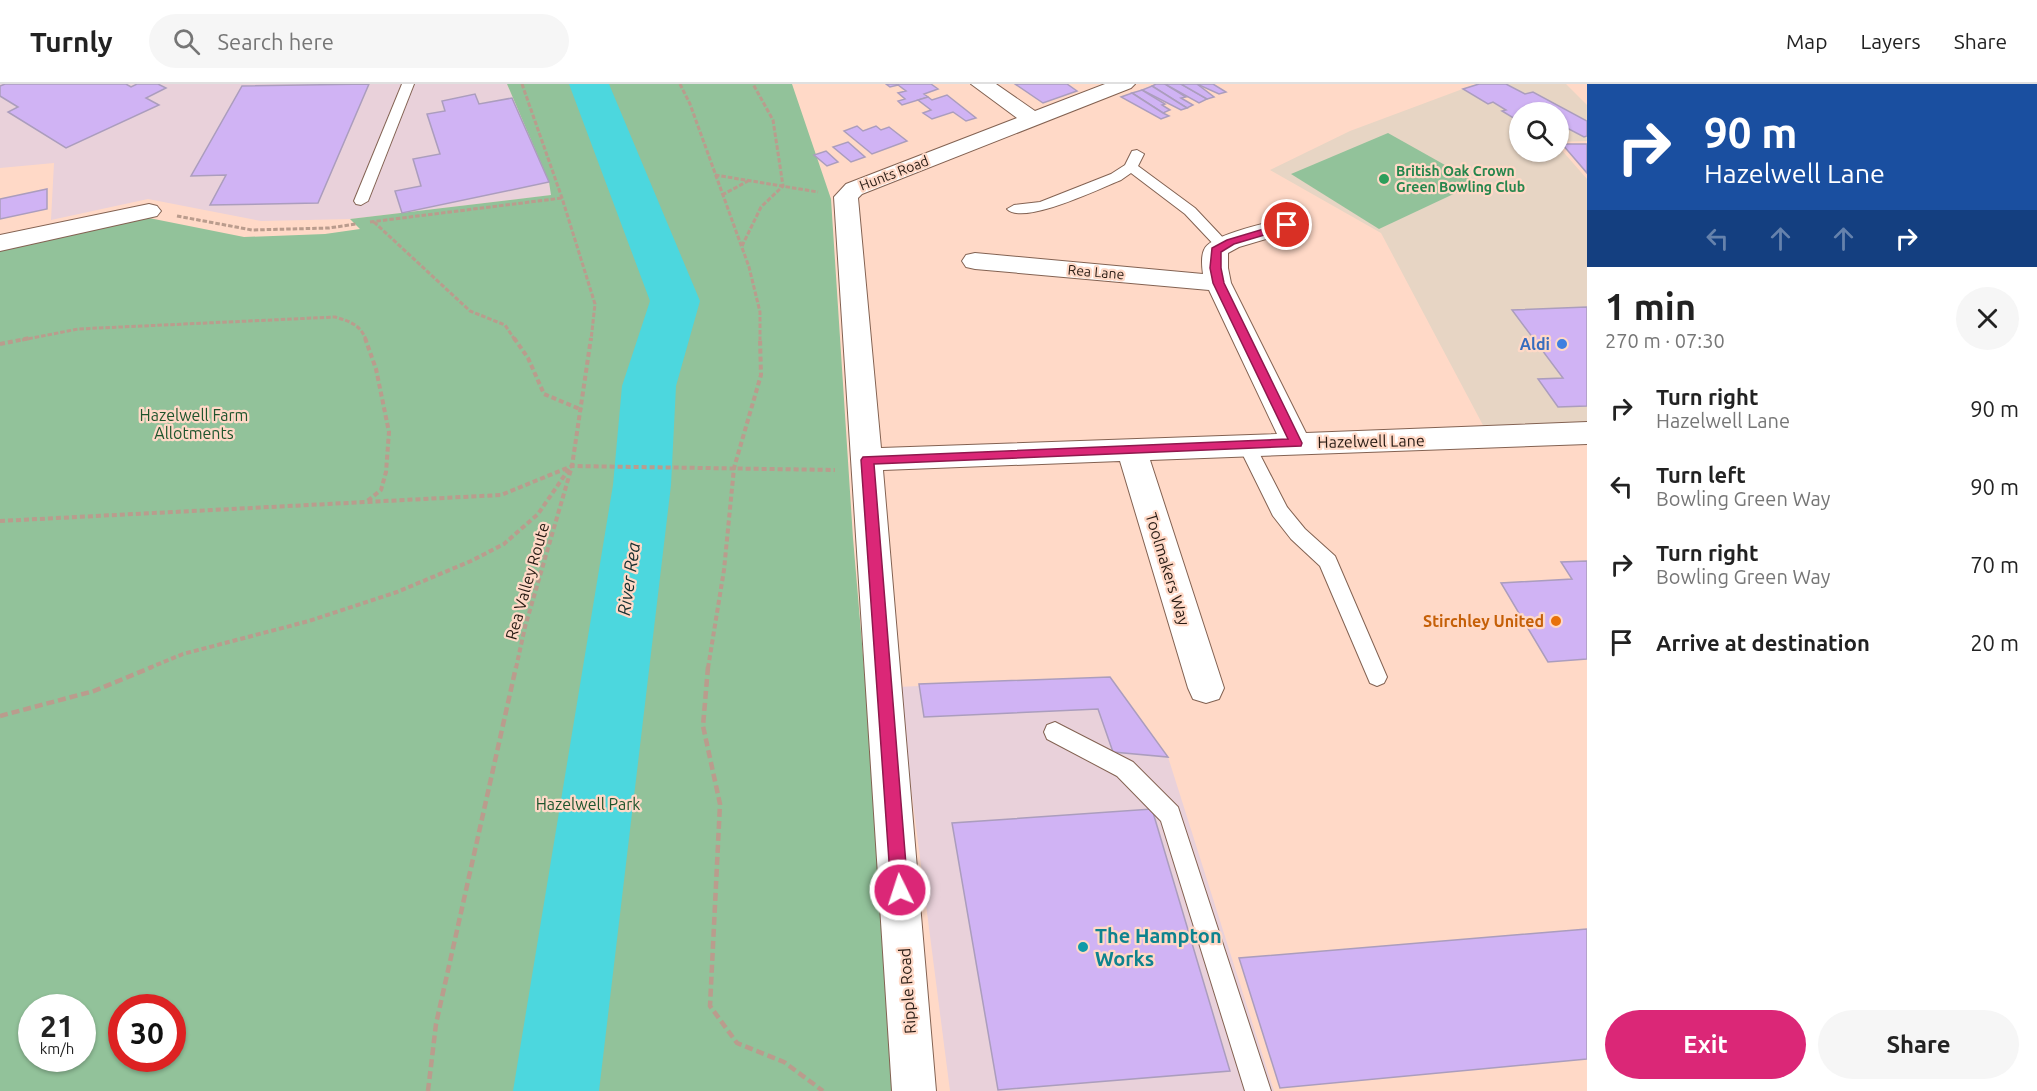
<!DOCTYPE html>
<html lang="en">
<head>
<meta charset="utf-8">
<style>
	:root { --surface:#fff; --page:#f6f6f6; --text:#222; --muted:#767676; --line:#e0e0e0; --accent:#db2777 }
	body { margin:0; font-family:Ubuntu,sans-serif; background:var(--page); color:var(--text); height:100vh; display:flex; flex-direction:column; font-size:22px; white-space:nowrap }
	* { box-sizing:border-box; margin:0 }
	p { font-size:20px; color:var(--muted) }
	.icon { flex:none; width:33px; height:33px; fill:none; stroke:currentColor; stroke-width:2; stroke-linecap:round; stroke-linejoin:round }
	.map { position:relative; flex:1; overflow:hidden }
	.sheet { display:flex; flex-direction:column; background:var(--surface); width:450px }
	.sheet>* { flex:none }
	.banner { background:#1a4fa0; color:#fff; overflow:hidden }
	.fabs { position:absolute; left:1509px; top:18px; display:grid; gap:12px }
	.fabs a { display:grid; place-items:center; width:60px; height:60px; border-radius:50%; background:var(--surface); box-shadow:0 2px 4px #0004; font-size:30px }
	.speed { position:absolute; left:18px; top:910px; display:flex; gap:12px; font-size:30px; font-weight:700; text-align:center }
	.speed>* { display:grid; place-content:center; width:78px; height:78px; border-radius:50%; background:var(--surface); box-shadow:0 2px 4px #0004; line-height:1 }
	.speed small { font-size:15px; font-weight:400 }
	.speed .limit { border:9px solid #d22; background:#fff; color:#111 }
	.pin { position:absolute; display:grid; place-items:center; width:51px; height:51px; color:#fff; margin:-26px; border:3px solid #fff; border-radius:50%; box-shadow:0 2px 6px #0007 }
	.me { position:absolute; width:66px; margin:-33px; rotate:356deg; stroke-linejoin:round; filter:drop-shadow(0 0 4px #0008) }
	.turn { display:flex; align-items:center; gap:21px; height:126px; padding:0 18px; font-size:27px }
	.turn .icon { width:78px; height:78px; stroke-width:2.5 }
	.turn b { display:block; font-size:42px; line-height:51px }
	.lanes { display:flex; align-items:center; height:57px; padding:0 18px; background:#0003; justify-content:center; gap:30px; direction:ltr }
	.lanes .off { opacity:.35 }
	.round { display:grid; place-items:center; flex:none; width:63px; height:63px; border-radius:32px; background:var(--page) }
	.summary { display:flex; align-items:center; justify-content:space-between; height:102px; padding:0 18px }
	h1 { font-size:36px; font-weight:700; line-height:45px }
	.button { display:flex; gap:12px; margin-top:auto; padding:12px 18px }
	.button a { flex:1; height:69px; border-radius:36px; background:var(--accent); color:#fff; font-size:24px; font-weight:700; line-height:69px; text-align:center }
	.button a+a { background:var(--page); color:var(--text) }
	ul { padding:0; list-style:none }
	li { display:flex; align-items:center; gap:18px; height:78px; padding:0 18px }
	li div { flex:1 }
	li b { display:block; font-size:22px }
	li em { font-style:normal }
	header { display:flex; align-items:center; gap:36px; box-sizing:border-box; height:84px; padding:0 30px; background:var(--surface); border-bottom:2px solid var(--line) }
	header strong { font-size:28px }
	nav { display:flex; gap:33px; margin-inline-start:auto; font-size:21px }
	.search { width:420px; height:54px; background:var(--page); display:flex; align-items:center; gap:15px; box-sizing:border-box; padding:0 21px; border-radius:33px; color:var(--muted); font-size:22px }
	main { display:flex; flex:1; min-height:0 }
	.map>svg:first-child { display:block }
	.commercial { fill:#e7d5c4 }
	.industrial { fill:#e9d1da }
	.green { fill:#92c29a; fill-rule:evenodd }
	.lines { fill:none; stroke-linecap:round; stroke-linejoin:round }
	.river { fill:#4cd7de; fill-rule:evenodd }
	.building { fill:#d0b3f4; stroke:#ab9dbd; stroke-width:1.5 }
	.service-casing { stroke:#836252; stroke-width:2 }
	.minor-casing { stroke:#836252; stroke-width:2 }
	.path-far2 { stroke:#ba9c8d; stroke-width:3; stroke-dasharray:4.5 2; stroke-linecap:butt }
	.path-far1 { stroke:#ba9c8d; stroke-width:4; stroke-dasharray:5 3; stroke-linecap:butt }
	.path { stroke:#ba9c8d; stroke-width:4.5; stroke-dasharray:8 4; stroke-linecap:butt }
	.service { fill:#fff; fill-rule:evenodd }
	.minor { fill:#fff; fill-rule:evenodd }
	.route { fill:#db2777; stroke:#8e194d; stroke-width:1.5 }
	.leisure-dot { fill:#2e9e5b; stroke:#ffd9c7; stroke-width:2 }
	.shop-dot { fill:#3f7fe0; stroke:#ffd9c7; stroke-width:2 }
	.food-dot { fill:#e8710a; stroke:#ffd9c7; stroke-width:2 }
	.culture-dot { fill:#0f9aa8; stroke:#ffd9c7; stroke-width:2 }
	.labels { text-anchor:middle; stroke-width:4.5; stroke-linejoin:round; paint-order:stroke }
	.far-leisure-label { font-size:14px; font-weight:bold; fill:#27864d; stroke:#ffd9c7; text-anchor:start }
	.far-street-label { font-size:14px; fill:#271a13; stroke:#ffd9c7 }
	.shop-label { font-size:16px; font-weight:bold; fill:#366cbe; stroke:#ffd9c7; text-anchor:end }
	.park-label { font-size:16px; fill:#1f552d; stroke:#ffd9c7 }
	.street-label { font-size:16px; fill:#271a13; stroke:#ffd9c7 }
	.food-label { font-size:16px; font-weight:bold; fill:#c56008; stroke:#ffd9c7; text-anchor:end }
	.water-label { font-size:18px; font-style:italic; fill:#172e2f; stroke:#ffd9c7 }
	.near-culture-label { font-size:20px; font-weight:bold; fill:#0d838f; stroke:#ffd9c7; text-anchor:start }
</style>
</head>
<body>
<header>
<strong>Turnly</strong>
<div class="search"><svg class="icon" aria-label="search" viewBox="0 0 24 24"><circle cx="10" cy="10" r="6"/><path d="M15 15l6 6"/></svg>Search here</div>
<nav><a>Map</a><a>Layers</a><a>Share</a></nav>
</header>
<main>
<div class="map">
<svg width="1587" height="1007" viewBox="0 0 1587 1007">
	<rect width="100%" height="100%" fill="#ffd9c7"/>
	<path class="commercial" d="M1476 0H1566L1587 21V57L1559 58 1558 28H1520V68H1558L1559 63 1587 95V339L1485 345 1381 149 1270 86 1350 47Z"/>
	<g class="industrial">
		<path d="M0 0H507L549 98 552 111 350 135 261 137 148 115 51 136 54 79 0 84Z"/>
		<path d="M1110 593 1168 673 1274 1007H950L898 603Z"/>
	</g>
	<g class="green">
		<path d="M507 0H792L831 115 853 454 900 1007H0V167L144 133 244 153 325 150 360 145 350 135 551 111 549 98ZM32 924H82V975H32ZM122 924H172V975H122Z"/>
		<path d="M1388 49 1477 99 1379 145 1291 90Z"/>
	</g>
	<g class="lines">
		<path class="river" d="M569 0H609L700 217 676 302 671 401 599 1007H513L613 401 622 302 650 217Z"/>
	</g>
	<g class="building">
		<path d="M5 0H126L131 3 137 0H158L166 4 146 14 159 21 66 64 8 28 18 23 0 12V2Z"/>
		<path d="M369 0 318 119 210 121 226 91 191 92 242 2Z"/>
		<path d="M886 0H931L938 5 924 10 928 13 902 21 898 17 905 15 898 9 906 7 898 1 890 3Z"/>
		<path d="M1015 0H1067L1077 7 1043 19Z"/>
		<path d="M1156 0H1165L1186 13 1181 14 1193 21 1187 24 1152 2Z"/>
		<path d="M1165 0H1181L1207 15 1199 19Z"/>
		<path d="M1181 0H1197L1214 13 1207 15Z"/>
		<path d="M1197 0H1213L1226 8 1219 10Z"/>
		<path d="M1479 0H1506L1525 10 1533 8 1587 37V52L1584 53 1569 45 1558 49V28H1520V38L1502 27 1506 26 1493 18 1488 20 1463 5Z"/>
		<path d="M1152 2 1187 24 1181 26 1142 6Z"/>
		<path d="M1142 6 1165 20 1162 21 1170 26 1163 29 1132 9Z"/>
		<path d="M1132 9 1163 29 1169 32 1161 35 1121 13Z"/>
		<path d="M475 10 479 20 512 14 549 98 402 129 395 107 421 102 413 75 440 70 427 30 445 27 442 17Z"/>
		<path d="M947 11 976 34 966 37 953 28 932 35 923 29 931 26 918 16 928 13 932 16Z"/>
		<path d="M857 42 863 47 876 42 881 46 889 43 907 57 872 70 844 47Z"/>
		<path d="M848 58 865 73 851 78 833 63Z"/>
		<path d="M1562 60H1587V89Z"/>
		<path d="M826 67 838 78 827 82 814 71Z"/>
		<path d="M47 105V125L0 135V115Z"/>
		<path d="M1587 223V322L1558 323 1538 295 1563 294 1512 226Z"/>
		<path d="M1587 477V575L1548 578 1501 499 1572 495 1561 478Z"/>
		<path d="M1110 593 1168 673 1113 668 1098 625 924 633 919 600Z"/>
		<path d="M1152 725 1230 987 998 1006 952 739Z"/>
		<path d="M1587 845V975L1280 1004 1239 874Z"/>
	</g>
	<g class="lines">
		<defs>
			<g id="service">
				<path d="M402 0H414L368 117 361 121 356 120 354 117Z"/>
				<path d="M1137 66 1144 70 1138 82 1195 124 1228 159 1230 162 1228 165H1218L1185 130 1131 89 1121 96C1101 104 1023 142 1007 125L1014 121 1040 118 1111 90 1125 81 1132 67Z"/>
				<path d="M1247 355 1253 357 1287 423 1305 445 1335 472 1387 593 1384 599 1377 602 1370 599 1320 482 1291 455 1273 432 1238 361 1241 357Z"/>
				<path d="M1055 638 1133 678 1178 723 1271 1007H1245L1161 737 1117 692 1047 655 1044 648 1047 641Z"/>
			</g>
			<g id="minor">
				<path d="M971 0H996L1035 27 1105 0H1135L1131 4 862 110 858 114 881 364 1277 350 1209 206 975 185 966 183 962 177 966 171 975 169 1203 190C1202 183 1201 172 1204 166 1209 151 1271 138 1287 134L1296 136 1299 141 1296 146 1239 163 1228 169V184L1231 199 1306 349 1587 338V360L1150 376 1224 604 1219 615 1206 619 1193 615 1188 604 1120 377 883 386 936 1007H892L834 113 846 100 1017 34Z"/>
				<path d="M149 120 157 122 161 127 157 132 0 167V151Z"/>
			</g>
		</defs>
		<use href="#service" class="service-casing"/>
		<use href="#minor" class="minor-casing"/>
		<g class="path-far2">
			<path d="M522 0 562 114 595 220 591 256"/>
			<path d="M680 0 690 20 749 183 760 228V256"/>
			<path d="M715 91 818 108"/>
			<path d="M722 111 748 97"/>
			<path d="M177 132 252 146 329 144 356 140"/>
			<path d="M370 138 562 114"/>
			<path d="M374 138 470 227 505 241 515 256"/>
			<path d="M742 162 761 123 783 102 773 36 753 0"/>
			<path d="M22 256 78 245 335 233C349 237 361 241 366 256"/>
		</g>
		<g class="path-far1">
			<path d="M365 254 376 285 389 348 386 388 381 406 366 418"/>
			<path d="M514 254 528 274 544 310 582 326"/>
			<path d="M0 260 30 254"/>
			<path d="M0 437 501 411 572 382 835 386"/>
			<path d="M149 584 183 570 309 537 397 508 471 477 504 460 538 430 569 385"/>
			<path d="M516 584 525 543 572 382 591 254"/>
			<path d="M708 584 724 486 734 384 761 291 760 254"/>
		</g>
		<g class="path">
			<path d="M708 583 703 642 720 720 710 922 737 959 784 978 823 1007"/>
			<path d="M0 632 94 607 152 583"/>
			<path d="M428 1007 436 940 516 583"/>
		</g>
		<use href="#service" class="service"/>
		<use href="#minor" class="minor"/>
	</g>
	<path class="route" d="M1287 138 1291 139V143L1234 160 1221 168V184L1224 199 1302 359 1301 362 874 380 908 806 905 811 900 814 894 811 891 806 861 376 863 373 1288 355 1213 199 1210 184 1212 164 1227 156Z"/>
	<circle class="leisure-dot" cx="1384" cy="95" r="6"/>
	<circle class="shop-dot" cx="1562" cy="260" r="6"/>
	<circle class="food-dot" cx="1556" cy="537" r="6"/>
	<circle class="culture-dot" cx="1083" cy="863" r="6"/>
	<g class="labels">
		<g class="far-leisure-label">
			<text x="1396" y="92">British Oak Crown<tspan x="1396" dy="16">Green Bowling Club</tspan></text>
		</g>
		<g class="far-street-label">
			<text transform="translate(894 89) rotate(-21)" y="5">Hunts Road</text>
			<text transform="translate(1096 188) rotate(5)" y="5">Rea Lane</text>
		</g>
		<g class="shop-label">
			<text x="1550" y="266">Aldi</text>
		</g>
		<g class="park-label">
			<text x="194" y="337">Hazelwell Farm<tspan x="194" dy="18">Allotments</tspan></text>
			<text x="588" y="726">Hazelwell Park</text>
		</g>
		<g class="street-label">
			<text transform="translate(1371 357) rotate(-1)" y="6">Hazelwell Lane</text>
			<text transform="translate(1168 485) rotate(73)" y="6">Toolmakers Way</text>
			<text transform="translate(527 497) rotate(-74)" y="6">Rea Valley Route</text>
			<text transform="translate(907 907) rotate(-94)" y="6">Ripple Road</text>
		</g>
		<g class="food-label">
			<text x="1544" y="543">Stirchley United</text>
		</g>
		<g class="water-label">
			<text transform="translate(629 495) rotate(-82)" y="6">River Rea</text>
		</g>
		<g class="near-culture-label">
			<text x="1095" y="859">The Hampton<tspan x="1095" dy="23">Works</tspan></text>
		</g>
	</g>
</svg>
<div class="fabs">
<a><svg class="icon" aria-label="search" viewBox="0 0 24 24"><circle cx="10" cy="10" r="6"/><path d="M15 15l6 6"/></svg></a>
</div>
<div class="speed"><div>21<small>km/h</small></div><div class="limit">30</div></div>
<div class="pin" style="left:1287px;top:141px;background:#d93025"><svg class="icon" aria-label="arrive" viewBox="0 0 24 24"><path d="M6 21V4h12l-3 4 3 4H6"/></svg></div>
<svg class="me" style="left:900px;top:806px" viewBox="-20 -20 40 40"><circle r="17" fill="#db2777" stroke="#fff" stroke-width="3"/><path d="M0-11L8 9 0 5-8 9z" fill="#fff"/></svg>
</div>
<section class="sheet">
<div class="banner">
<div class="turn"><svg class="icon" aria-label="right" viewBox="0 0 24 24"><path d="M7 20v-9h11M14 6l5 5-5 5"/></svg><div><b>90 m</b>Hazelwell Lane</div></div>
<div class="lanes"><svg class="icon off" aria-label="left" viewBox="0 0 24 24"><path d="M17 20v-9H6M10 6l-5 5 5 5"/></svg><svg class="icon off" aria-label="ahead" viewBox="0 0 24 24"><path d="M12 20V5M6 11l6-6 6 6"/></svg><svg class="icon off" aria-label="ahead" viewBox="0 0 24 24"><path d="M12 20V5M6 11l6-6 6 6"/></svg><svg class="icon" aria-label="right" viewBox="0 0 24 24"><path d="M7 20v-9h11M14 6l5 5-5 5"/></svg></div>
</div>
<div class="summary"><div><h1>1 min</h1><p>270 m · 07:30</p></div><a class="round"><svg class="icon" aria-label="close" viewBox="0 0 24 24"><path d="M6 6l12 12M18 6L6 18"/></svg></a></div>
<ul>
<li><svg class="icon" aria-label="right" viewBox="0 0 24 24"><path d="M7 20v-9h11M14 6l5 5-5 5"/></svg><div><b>Turn right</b><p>Hazelwell Lane</p></div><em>90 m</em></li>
<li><svg class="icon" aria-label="left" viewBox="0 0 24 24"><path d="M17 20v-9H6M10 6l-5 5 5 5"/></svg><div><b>Turn left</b><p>Bowling Green Way</p></div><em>90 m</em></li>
<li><svg class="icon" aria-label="right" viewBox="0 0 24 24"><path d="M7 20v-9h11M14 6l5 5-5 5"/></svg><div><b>Turn right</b><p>Bowling Green Way</p></div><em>70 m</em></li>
<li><svg class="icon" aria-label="arrive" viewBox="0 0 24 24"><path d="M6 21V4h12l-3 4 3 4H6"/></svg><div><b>Arrive at destination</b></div><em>20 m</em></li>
</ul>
<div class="button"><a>Exit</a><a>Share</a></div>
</section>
</main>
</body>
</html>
